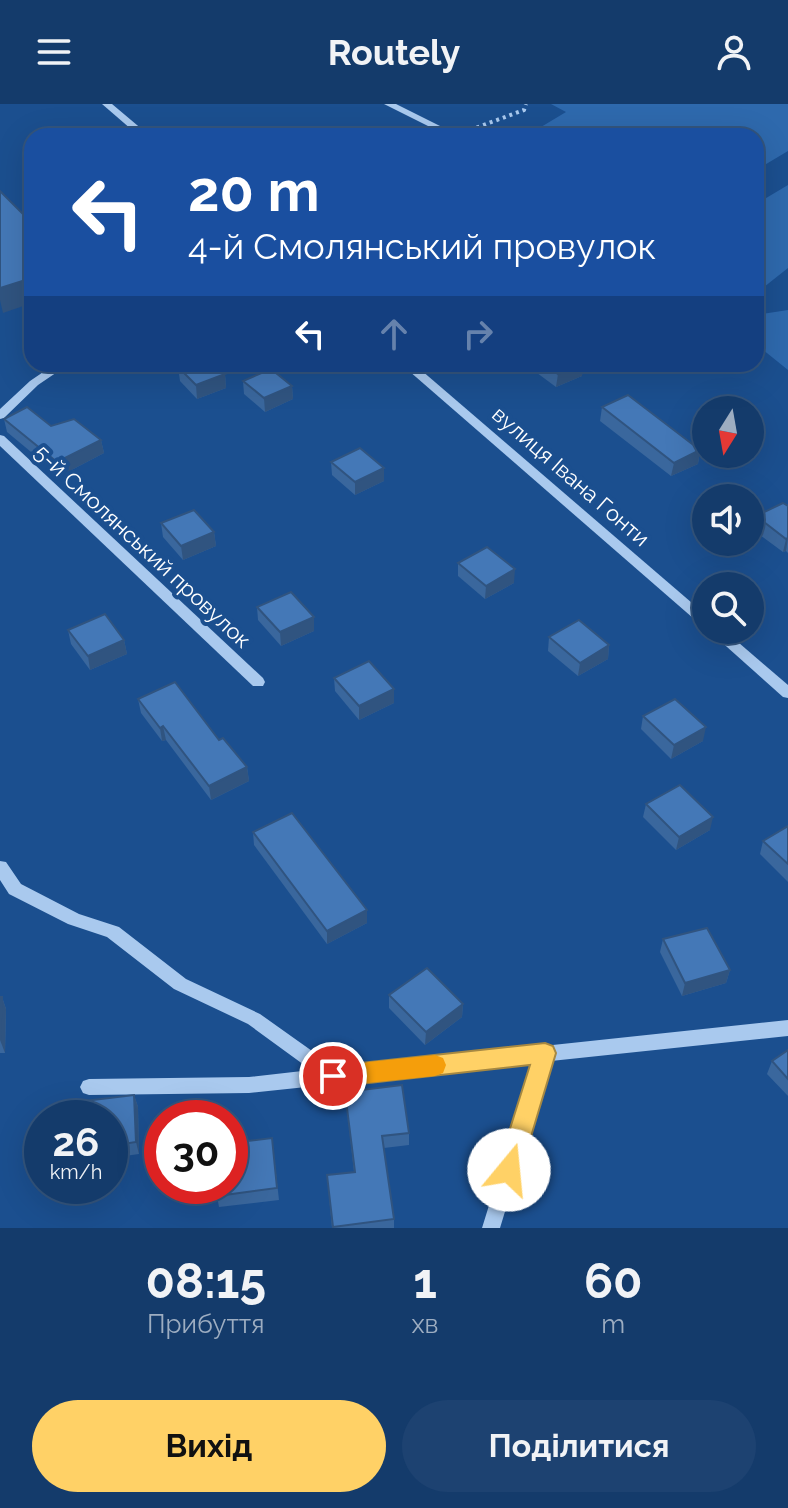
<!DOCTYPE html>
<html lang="uk">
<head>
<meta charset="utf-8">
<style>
	:root { --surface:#143b6b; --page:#1d4271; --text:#f1f3f6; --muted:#9dadc1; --line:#33557e; --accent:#ffd166 }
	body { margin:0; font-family:Raleway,sans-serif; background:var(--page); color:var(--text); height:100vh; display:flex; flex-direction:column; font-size:30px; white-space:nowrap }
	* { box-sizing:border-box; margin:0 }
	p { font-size:26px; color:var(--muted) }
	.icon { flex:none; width:44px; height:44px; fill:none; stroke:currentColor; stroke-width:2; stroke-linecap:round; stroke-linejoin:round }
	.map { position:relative; height:1124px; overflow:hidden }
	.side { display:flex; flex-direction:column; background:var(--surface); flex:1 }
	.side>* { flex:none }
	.banner { position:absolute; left:24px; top:24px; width:740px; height:244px; border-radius:24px; box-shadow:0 8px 32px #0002,0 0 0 2px var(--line); background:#1a4fa0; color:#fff; overflow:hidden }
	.needle { width:52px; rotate:191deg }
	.controls { position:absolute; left:692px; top:292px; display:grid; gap:16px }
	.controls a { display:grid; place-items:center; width:72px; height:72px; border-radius:50%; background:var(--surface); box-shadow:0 8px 32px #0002,0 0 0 2px var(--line); font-size:40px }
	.speed { position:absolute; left:24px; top:996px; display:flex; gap:16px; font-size:40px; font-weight:700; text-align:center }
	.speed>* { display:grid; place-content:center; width:104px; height:104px; border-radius:50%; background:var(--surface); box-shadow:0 8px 32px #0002,0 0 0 2px var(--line); line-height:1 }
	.speed small { font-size:20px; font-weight:400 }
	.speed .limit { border:12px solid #d22; background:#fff; color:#111 }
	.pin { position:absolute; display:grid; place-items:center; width:68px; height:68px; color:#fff; margin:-34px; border:4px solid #fff; border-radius:50%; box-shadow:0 2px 8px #0007 }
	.me { position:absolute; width:88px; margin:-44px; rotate:17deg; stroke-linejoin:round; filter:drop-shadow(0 0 6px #0008) }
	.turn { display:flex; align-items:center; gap:28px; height:168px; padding:0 32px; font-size:36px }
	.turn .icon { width:104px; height:104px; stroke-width:2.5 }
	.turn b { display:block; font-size:56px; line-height:68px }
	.lanes { display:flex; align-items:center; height:76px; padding:0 32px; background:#0003; justify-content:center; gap:40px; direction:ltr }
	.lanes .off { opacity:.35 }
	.eta { display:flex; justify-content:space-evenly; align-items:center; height:136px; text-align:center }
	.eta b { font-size:48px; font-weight:700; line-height:56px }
	.primary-button { display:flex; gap:16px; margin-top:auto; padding:16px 32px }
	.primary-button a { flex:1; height:92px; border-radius:48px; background:var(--accent); color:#111; font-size:32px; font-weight:700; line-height:92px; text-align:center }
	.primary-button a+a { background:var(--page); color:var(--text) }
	header { display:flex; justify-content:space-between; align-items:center; height:104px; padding:0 32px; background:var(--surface); font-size:36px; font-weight:700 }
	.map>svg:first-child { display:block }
	.green { fill:#2e69ad }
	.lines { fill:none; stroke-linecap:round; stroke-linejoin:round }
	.path { stroke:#a9c9ee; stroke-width:4; stroke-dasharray:3 4; stroke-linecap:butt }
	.minor { fill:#a9c9ee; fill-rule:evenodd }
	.wall { fill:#3a679d }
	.shaded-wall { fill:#305480 }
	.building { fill:#4478b7; stroke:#305480; stroke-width:2 }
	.route { fill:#ffd166; stroke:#a68842; stroke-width:2 }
	.slow { fill:#f59e0b }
	.labels { text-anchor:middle; stroke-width:8; stroke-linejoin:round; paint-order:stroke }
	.street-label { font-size:22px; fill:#fff; stroke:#1b4f8f }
</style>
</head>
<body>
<header><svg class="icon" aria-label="menu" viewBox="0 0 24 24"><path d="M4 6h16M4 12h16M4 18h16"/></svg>Routely<svg class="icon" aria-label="person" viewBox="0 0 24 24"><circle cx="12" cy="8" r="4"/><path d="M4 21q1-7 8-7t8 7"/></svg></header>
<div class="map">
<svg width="788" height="1124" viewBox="0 0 788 1124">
	<rect width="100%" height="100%" fill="#1b4f8f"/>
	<g class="green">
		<path d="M551 0H788V47L756 66V32H526L566 8Z"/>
		<path d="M788 81V164L764 183 756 180V100Z"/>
		<path d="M788 206V266L756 240V211Z"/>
	</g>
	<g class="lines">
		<path class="path" d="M470 26 524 6 526 0"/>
		<g class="minor">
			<path d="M102 0H112L150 32H139Z"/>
			<path d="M384 0H396L460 32H448Z"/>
			<path d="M55 260H69L38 281 4 314 0 315V305L30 277Z"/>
			<path d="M401 260H414L706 511V523L701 521Z"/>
			<path d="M0 331 4 332 263 574 265 578 263 582H253L0 342Z"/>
			<path d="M708 526H724L788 581V594L783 593Z"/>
			<path d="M0 757 6 758 21 780 79 810 119 823 186 875 260 910 336 964 788 916V932L551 957 500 1124H482L533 959 249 989 89 991 83 989 80 983 83 977 89 975 249 973 311 966 248 920 174 885 107 833 68 820 9 790 0 776Z"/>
		</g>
	</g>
	<g class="wall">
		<path d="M534 260H583L582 272 556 283 533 266Z"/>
		<path d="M178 263 225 270 226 284 197 295 180 277Z"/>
		<path d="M243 277 292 282 293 295 265 308 244 290Z"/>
		<path d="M602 303 700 346 698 360 671 372 600 317Z"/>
		<path d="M4 315 51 322 101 336 104 349 60 372 7 328Z"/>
		<path d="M331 358 384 364V377L355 391 332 371Z"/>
		<path d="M788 402V449L786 447 783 448 753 426 756 412Z"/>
		<path d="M161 419 214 428 216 442 183 456 163 433Z"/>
		<path d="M458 459 514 479 485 495 458 472Z"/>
		<path d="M257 503 314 527 281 542 258 516Z"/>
		<path d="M68 526 124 536 127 550 90 566 71 540Z"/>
		<path d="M549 533 609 541 608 555 578 572 548 547Z"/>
		<path d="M334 574 394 599 359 616 335 587Z"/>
		<path d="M138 595 219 636 247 663 249 677 211 696 166 636 162 637 141 609Z"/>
		<path d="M643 612 703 637 671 655 641 625Z"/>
		<path d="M646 700 710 726 676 746 643 713Z"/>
		<path d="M788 722V778L760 750 763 737Z"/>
		<path d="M253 728 367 819 327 840 254 741Z"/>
		<path d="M663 835 730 866 726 879 682 892 660 848Z"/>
		<path d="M389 891 463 900 462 913 425 941 389 904Z"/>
		<path d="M0 893H2L6 905 5 949H0Z"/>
		<path d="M788 946V992L767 970 772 957Z"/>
		<path d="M345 988 409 1029V1041L384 1044 394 1115V1124H332L327 1071 354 1068Z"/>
		<path d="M134 991 138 1003 139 1050 110 1054V1014Z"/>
		<path d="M272 1034 279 1096 219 1103 217 1092Z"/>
	</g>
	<g class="shaded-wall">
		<path d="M32 174V199L3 209 0 196V184Z"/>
		<path d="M580 260H583L582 272 556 283 558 270Z"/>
		<path d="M225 270 226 284 197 295 196 281Z"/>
		<path d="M292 282 293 295 265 308 264 294Z"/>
		<path d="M101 336 104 349 60 372 57 358Z"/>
		<path d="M700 346 698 360 671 372 674 359Z"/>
		<path d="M384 364V377L355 391V378Z"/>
		<path d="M214 428 216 442 183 456 181 442Z"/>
		<path d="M788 434 786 447 783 448 786 435Z"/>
		<path d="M515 465 514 479 485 495 486 482Z"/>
		<path d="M314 513V527L281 542 280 528Z"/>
		<path d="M124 536 127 550 90 566 88 552Z"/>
		<path d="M609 541 608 555 578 572 580 559Z"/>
		<path d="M394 585V599L359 616V602Z"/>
		<path d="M163 622 166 636 162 637 160 624Z"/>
		<path d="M706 623 703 637 671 655 674 641Z"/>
		<path d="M247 663 249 677 211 696 209 682Z"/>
		<path d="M713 713 710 726 676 746 679 733Z"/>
		<path d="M367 806V819L327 840V827Z"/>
		<path d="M730 866 726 879 682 892 685 879Z"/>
		<path d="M2 893 6 905 5 949 0 936Z"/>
		<path d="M463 900 462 913 425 941 426 928Z"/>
		<path d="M134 991 138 1003 139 1050 136 1038Z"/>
	</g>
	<g class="building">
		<path d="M0 87 32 119V174L0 184Z"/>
		<path d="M187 260H215L225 270 196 281 178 263Z"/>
		<path d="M545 260H580L558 270Z"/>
		<path d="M271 265 292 282 264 294 243 277Z"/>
		<path d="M628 291 700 346 674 359 602 303Z"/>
		<path d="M27 303 51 322 74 315 101 336 57 358 4 315Z"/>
		<path d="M360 344 384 364 355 378 331 358Z"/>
		<path d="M783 399 788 402V434L786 435 756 412Z"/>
		<path d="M194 406 214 428 181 442 161 419Z"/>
		<path d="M487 443 515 465 486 482 458 459Z"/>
		<path d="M291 488 314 513 280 528 257 503Z"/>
		<path d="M105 510 124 536 88 552 68 526Z"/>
		<path d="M579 516 609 541 580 559 549 533Z"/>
		<path d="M369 557 394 585 359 602 334 574Z"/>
		<path d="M175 578 219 636 223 634 247 663 209 682 163 622 160 624 138 595Z"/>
		<path d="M675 595 706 623 674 641 643 612Z"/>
		<path d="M680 681 713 713 679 733 646 700Z"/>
		<path d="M292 709 367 806 327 827 253 728Z"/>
		<path d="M788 722V760L763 737Z"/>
		<path d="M707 824 730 866 685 879 663 835Z"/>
		<path d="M427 864 463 900 426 928 389 891Z"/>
		<path d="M0 893H2L0 936Z"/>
		<path d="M788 946V975L772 957Z"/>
		<path d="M402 981 409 1029 382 1032 394 1115 333 1123 327 1071 355 1068 345 988Z"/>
		<path d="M134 991 136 1038 110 1042V1014H76V998Z"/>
		<path d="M272 1034 277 1084 217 1092 216 1082H230V1039Z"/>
	</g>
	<path class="route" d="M545 939 553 942 556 949 521 1066 517 1074 509 1077 500 1074 497 1066 530 961 333 983 325 980 321 972 325 965 333 962Z"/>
	<path class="slow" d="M435 951 443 954 446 961 443 969 435 972 368 979 360 976 357 968 360 961 368 958Z"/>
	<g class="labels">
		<g class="street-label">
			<text transform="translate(571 372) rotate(41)" y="8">вулиця Івана Гонти</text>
			<text transform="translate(143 442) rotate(43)" y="8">5-й Смолянський провулок</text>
		</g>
	</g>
</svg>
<div class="controls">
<a><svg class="needle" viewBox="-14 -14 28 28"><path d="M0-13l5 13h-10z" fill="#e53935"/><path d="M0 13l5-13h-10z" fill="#9dadc1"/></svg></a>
<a><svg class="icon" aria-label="sound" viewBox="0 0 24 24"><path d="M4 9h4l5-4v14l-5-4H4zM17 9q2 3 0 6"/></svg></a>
<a><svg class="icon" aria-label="search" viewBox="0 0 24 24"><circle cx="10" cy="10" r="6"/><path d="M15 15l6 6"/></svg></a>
</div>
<div class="speed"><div>26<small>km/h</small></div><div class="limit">30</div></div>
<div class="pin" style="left:333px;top:972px;background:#d93025"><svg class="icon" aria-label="arrive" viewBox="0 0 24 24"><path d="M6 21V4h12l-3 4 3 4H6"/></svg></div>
<svg class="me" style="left:509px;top:1066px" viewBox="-20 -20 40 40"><circle r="19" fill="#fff"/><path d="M0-13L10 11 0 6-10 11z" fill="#ffd166"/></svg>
<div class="banner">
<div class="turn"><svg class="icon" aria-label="left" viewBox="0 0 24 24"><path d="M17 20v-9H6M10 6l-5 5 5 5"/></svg><div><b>20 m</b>4-й Смолянський провулок</div></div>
<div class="lanes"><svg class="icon" aria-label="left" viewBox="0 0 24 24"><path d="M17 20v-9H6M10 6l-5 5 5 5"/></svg><svg class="icon off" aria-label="ahead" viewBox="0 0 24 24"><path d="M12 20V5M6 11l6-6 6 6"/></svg><svg class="icon off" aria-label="right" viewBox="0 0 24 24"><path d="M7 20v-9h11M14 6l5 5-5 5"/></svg></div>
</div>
</div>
<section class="side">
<div class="eta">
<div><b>08:15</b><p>Прибуття</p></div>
<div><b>1</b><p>хв</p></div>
<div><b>60</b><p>m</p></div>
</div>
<div class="primary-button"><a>Вихід</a><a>Поділитися</a></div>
</section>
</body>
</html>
